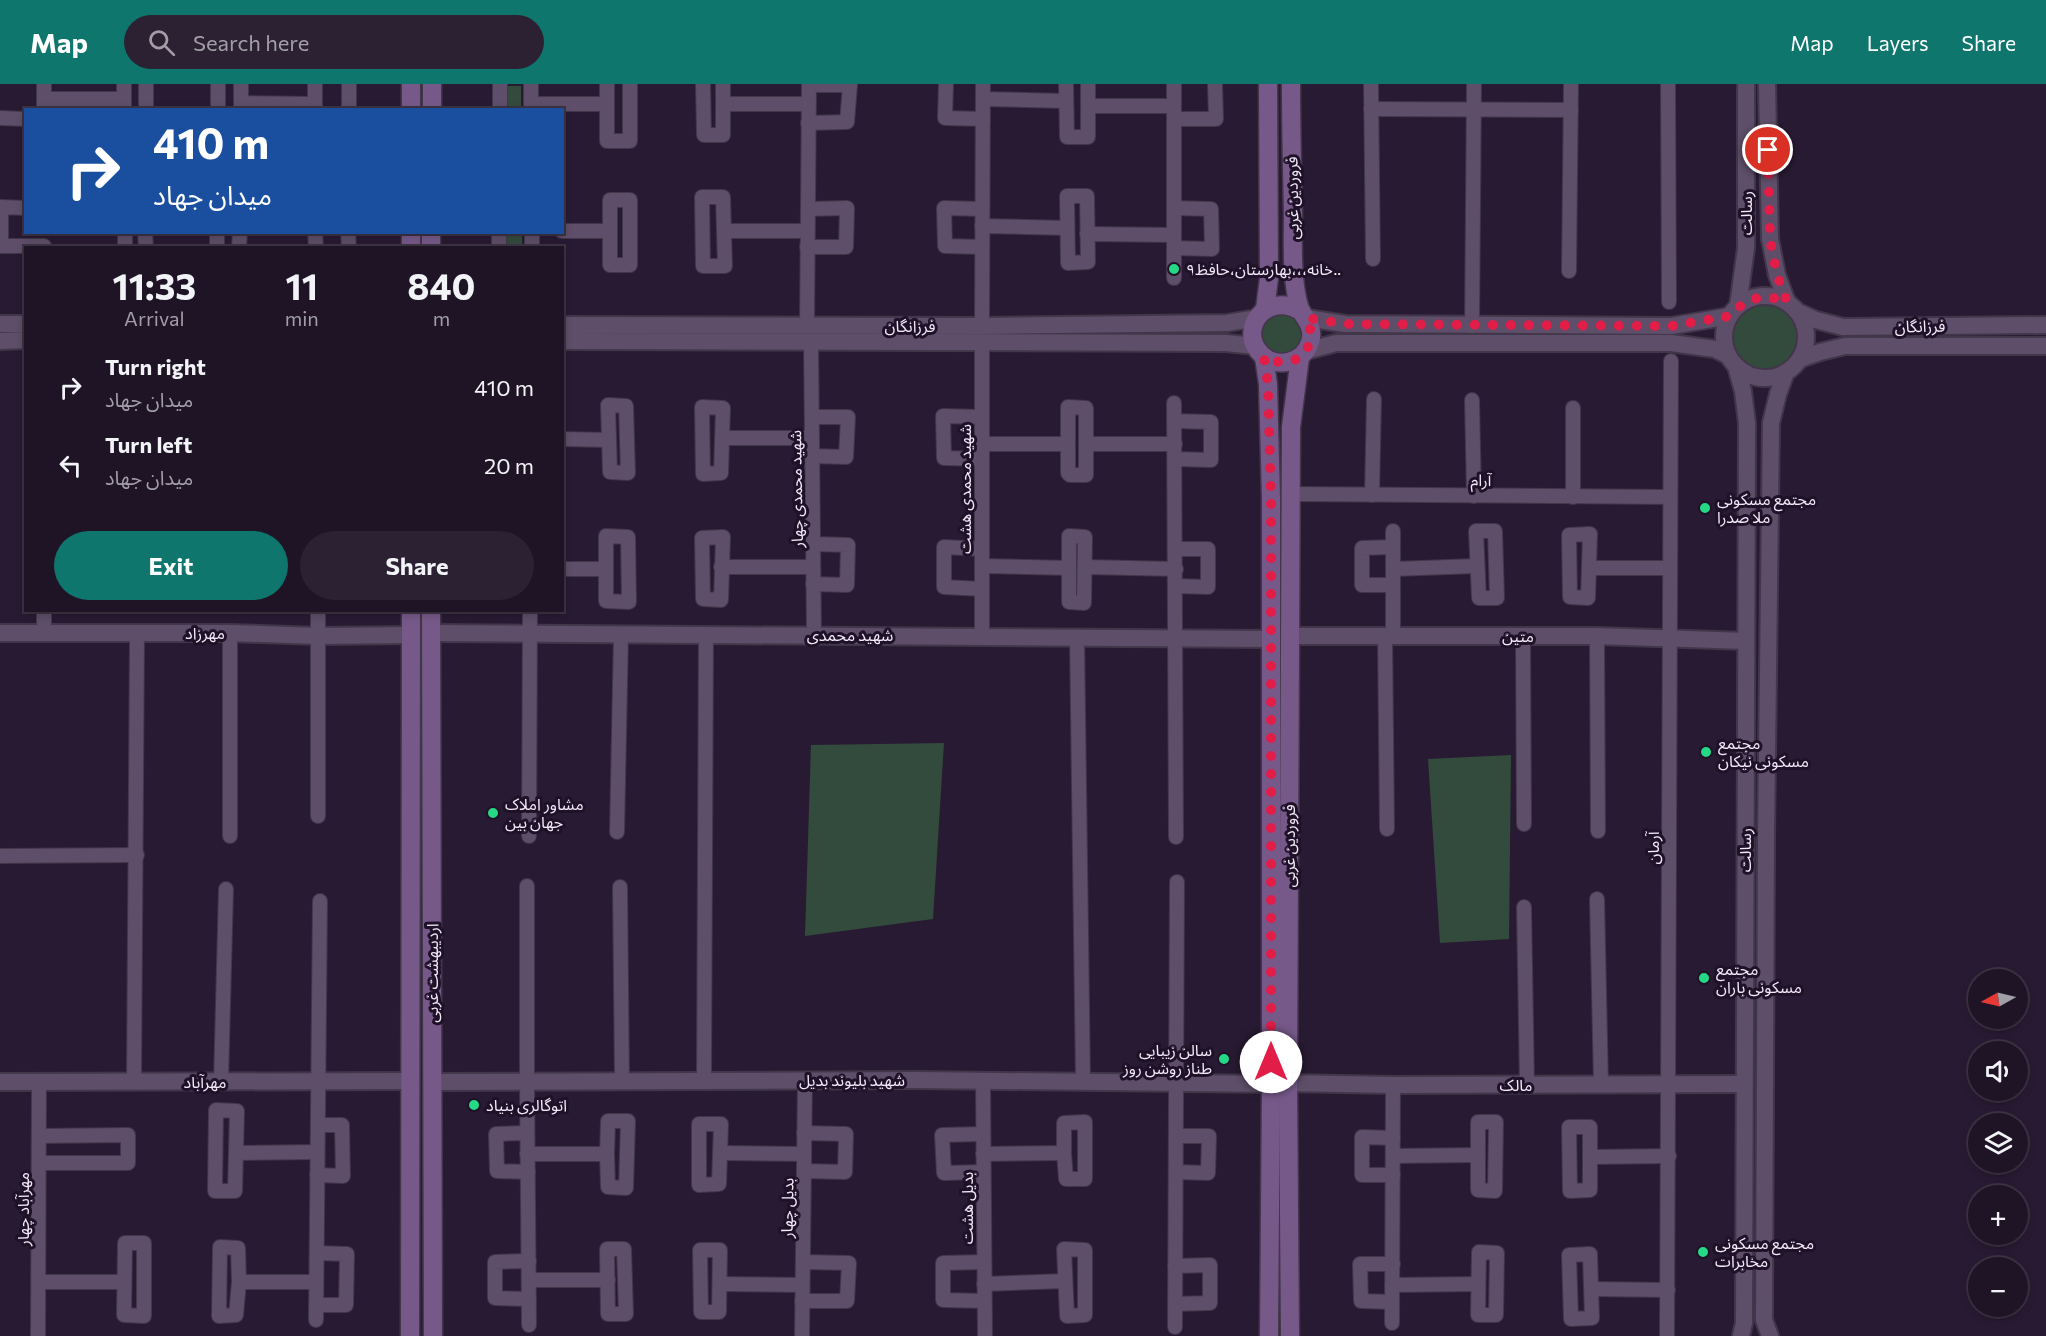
<!DOCTYPE html>
<html lang="en">
<head>
<meta charset="utf-8">
<style>
	:root { --surface:#1e1426; --page:#2b2132; --text:#f1f3f6; --muted:#a19ea7; --line:#3c3343; --accent:#0f766e }
	body { margin:0; font-family:Commissioner,"Noto Sans Arabic",sans-serif; background:var(--page); color:var(--text); height:100vh; display:flex; flex-direction:column; font-size:22px; white-space:nowrap }
	* { box-sizing:border-box; margin:0 }
	p { font-size:20px; color:var(--muted) }
	.icon { flex:none; width:33px; height:33px; fill:none; stroke:currentColor; stroke-width:2; stroke-linecap:round; stroke-linejoin:round }
	.map { position:relative; flex:1; overflow:hidden }
	.sheet { position:absolute; left:24px; top:162px; width:540px; height:366px; display:flex; flex-direction:column; background:var(--surface); border-radius:0px; box-shadow:0 3px 9px #0003,0 0 0 2px var(--line) }
	.sheet>* { flex:none }
	.guide { position:absolute; left:24px; top:24px; width:540px; height:126px; border-radius:0px; box-shadow:0 3px 9px #0003,0 0 0 2px var(--line); background:#1a4fa0; color:#fff; overflow:hidden }
	.needle { width:39px; rotate:262deg }
	.buttons { position:absolute; left:1968px; top:885px; display:grid; gap:12px }
	.buttons a { display:grid; place-items:center; width:60px; height:60px; border-radius:50%; background:var(--surface); box-shadow:0 3px 9px #0003,0 0 0 2px var(--line); font-size:30px }
	.pin { position:absolute; display:grid; place-items:center; width:51px; height:51px; color:#fff; margin:-26px; border:3px solid #fff; border-radius:50%; box-shadow:0 2px 6px #0007 }
	.me { position:absolute; width:66px; margin:-33px; rotate:0deg; stroke-linejoin:round; filter:drop-shadow(0 0 4px #0008) }
	.turn { display:flex; align-items:center; gap:21px; height:126px; padding:0 30px; font-size:27px }
	.turn .icon { width:78px; height:78px; stroke-width:2.5 }
	.turn b { display:block; font-size:42px; line-height:51px }
	.eta { display:flex; justify-content:space-evenly; align-items:center; height:102px; text-align:center }
	.eta b { font-size:36px; font-weight:700; line-height:42px }
	.action { display:flex; gap:12px; margin-top:auto; padding:12px 30px }
	.action a { flex:1; height:69px; border-radius:36px; background:var(--accent); color:#fff; font-size:24px; font-weight:700; line-height:69px; text-align:center }
	.action a+a { background:var(--page); color:var(--text) }
	ul { padding:0; list-style:none }
	li { display:flex; align-items:center; gap:18px; height:78px; padding:0 30px }
	li div { flex:1 }
	li b { display:block; font-size:22px }
	li em { font-style:normal }
	header { display:flex; align-items:center; gap:36px; box-sizing:border-box; height:84px; padding:0 30px; background:var(--accent); color:#fff }
	header strong { font-size:28px }
	nav { display:flex; gap:33px; margin-inline-start:auto; font-size:21px }
	.search { width:420px; height:54px; background:var(--page); display:flex; align-items:center; gap:15px; box-sizing:border-box; padding:0 21px; border-radius:33px; color:var(--muted); font-size:22px }
	.map>svg:first-child { display:block }
	.green { fill:#334b3c }
	.lines { fill:none; stroke-linecap:round; stroke-linejoin:round }
	.minor-casing { stroke:#42364a; stroke-width:16 }
	.tertiary-casing { stroke:#42364a; stroke-width:20 }
	.secondary-casing { stroke:#42364a; stroke-width:21 }
	.minor { stroke:#5e4e69; stroke-width:14 }
	.tertiary { stroke:#5e4e69; stroke-width:16 }
	.secondary { stroke:#765989; stroke-width:18 }
	.route { stroke:#e11d48; stroke-width:10; stroke-dasharray:0 18 }
	.poi-dot { fill:#25d886; stroke:#1f1128; stroke-width:2 }
	.labels { text-anchor:middle; stroke-width:6; stroke-linejoin:round; paint-order:stroke }
	.street-label { font-size:16px; fill:#f2e9f9; stroke:#1f1128 }
	.poi-label { font-size:16px; fill:#f2e9f9; stroke:#1f1128; text-anchor:start }
</style>
</head>
<body>
<header>
<strong>Map</strong>
<div class="search"><svg class="icon" aria-label="search" viewBox="0 0 24 24"><circle cx="10" cy="10" r="6"/><path d="M15 15l6 6"/></svg>Search here</div>
<nav><a>Map</a><a>Layers</a><a>Share</a></nav>
</header>
<div class="map">
<svg width="2046" height="1252" viewBox="0 0 2046 1252">
	<rect width="100%" height="100%" fill="#281a32"/>
	<g class="green">
		<rect x="503" y="2" width="18" height="23"/>
		<rect x="504" y="149" width="18" height="13"/>
		<circle cx="1766" cy="253" r="35"/>
		<circle cx="1282" cy="250" r="21"/>
		<path d="M944 659 933 835 805 852 811 661Z"/>
		<path d="M1511 671 1509 855 1440 859 1428 675Z"/>
	</g>
	<g class="lines">
		<defs>
			<g id="minor">
				<path d="M44 0V26"/>
				<path d="M124 0V26"/>
				<path d="M146 0V26"/>
				<path d="M315 0V26"/>
				<path d="M349 0V26"/>
				<path d="M500 0V26"/>
				<path d="M531 0V26"/>
				<path d="M607 0V57H630V0"/>
				<path d="M703 0 704 51H723V0"/>
				<path d="M946 0 945 34 983 35"/>
				<path d="M1066 0 1067 53H1088V0"/>
				<path d="M1174 0V194"/>
				<path d="M1371 0 1373 175"/>
				<path d="M1668 0 1669 218"/>
				<path d="M44 15H124"/>
				<path d="M983 15 1066 17"/>
				<path d="M241 19 315 20"/>
				<path d="M531 20H607"/>
				<path d="M723 20H808"/>
				<path d="M1088 22H1174"/>
				<path d="M1371 25 1571 26"/>
				<path d="M218 26V0"/>
				<path d="M241 26V0"/>
				<path d="M0 34 26 35"/>
				<path d="M1174 35H1216L1215 0"/>
				<path d="M808 39 847 38 850 1H809"/>
				<path d="M1067 112H1087L1088 178 1068 179Z"/>
				<path d="M702 113H723L725 182H703Z"/>
				<rect x="610" y="116" width="20" height="65"/>
				<path d="M26 124 1 123V162H44"/>
				<path d="M1174 124 1211 125 1212 165 1174 164"/>
				<path d="M982 142 1067 144"/>
				<path d="M562 147H610"/>
				<path d="M724 147H807"/>
				<path d="M125 148V164"/>
				<path d="M145 148 146 164"/>
				<path d="M217 148V164"/>
				<path d="M315 148 316 164"/>
				<path d="M348 148 349 164"/>
				<path d="M499 148V164"/>
				<path d="M532 148V164"/>
				<path d="M1087 150 1174 151"/>
				<path d="M807 163H846L847 124 808 125"/>
				<path d="M982 163 945 162 944 124 982 125"/>
				<path d="M239 164 240 148"/>
				<path d="M1569 187 1571 0"/>
				<path d="M807 242 809 0"/>
				<path d="M982 242 983 0"/>
				<path d="M1472 242 1474 0"/>
				<path d="M811 258 814 551"/>
				<path d="M1472 316 1474 412"/>
				<path d="M1174 319 1176 753"/>
				<path d="M608 321 626 322 628 389 610 388Z"/>
				<path d="M702 323 723 324 721 389 703 390Z"/>
				<path d="M1068 323 1086 324V391H1070L1068 389Z"/>
				<path d="M812 333H848L846 373 812 372"/>
				<path d="M1174 337 1211 338V376L1175 375"/>
				<path d="M723 354H812"/>
				<path d="M562 355 608 356"/>
				<path d="M982 360H1068"/>
				<path d="M1086 360H1175"/>
				<path d="M982 375 944 374 943 332 982 333"/>
				<path d="M1291 410 1670 413"/>
				<path d="M1372 411 1374 315"/>
				<path d="M1573 413V324"/>
				<path d="M1393 447V551"/>
				<path d="M1476 447H1495L1497 514H1479Z"/>
				<path d="M1590 450 1588 514 1570 513 1569 451Z"/>
				<path d="M606 452 628 453 629 518 606 517Z"/>
				<path d="M1069 452 1085 453 1084 519 1069 518Z"/>
				<path d="M723 453 721 516 703 515 702 454Z"/>
				<path d="M813 460 848 461 847 501 813 500"/>
				<path d="M1393 463 1362 464V501H1393"/>
				<path d="M982 465 944 463V503L982 505"/>
				<path d="M1176 465H1208V503L1176 502"/>
				<path d="M982 482 1069 484"/>
				<path d="M721 483H813"/>
				<path d="M1085 483 1176 485"/>
				<path d="M1590 484H1669"/>
				<path d="M562 485H605"/>
				<path d="M1393 485 1477 482"/>
				<path d="M230 549V752"/>
				<path d="M44 550V526"/>
				<path d="M1385 551 1387 745"/>
				<path d="M982 552V258"/>
				<path d="M1523 552 1524 740"/>
				<path d="M1597 552 1598 747"/>
				<path d="M1077 553 1083 998"/>
				<path d="M318 732V526"/>
				<path d="M617 748 621 550"/>
				<path d="M529 752 530 526"/>
				<path d="M0 772 137 771"/>
				<path d="M527 802V997L529 1241"/>
				<path d="M620 803 622 997"/>
				<path d="M1597 815 1601 1001"/>
				<path d="M1524 823 1527 1001"/>
				<path d="M983 996 985 1252"/>
				<path d="M704 997 706 550"/>
				<path d="M134 998 137 550"/>
				<path d="M221 998 226 805"/>
				<path d="M216 1026 237 1027 235 1107H215Z"/>
				<path d="M608 1037H628L626 1104 608 1103 607 1070Z"/>
				<path d="M1085 1038V1095H1066L1064 1069V1039Z"/>
				<path d="M1478 1038H1496L1495 1107 1478 1106Z"/>
				<path d="M699 1040H721L719 1100 699 1101Z"/>
				<path d="M1569 1043H1590V1106L1570 1107Z"/>
				<path d="M527 1049 496 1050 497 1087 528 1088"/>
				<path d="M983 1050 942 1051 944 1089 983 1088"/>
				<path d="M39 1052 128 1051V1079H39"/>
				<path d="M236 1069 317 1068"/>
				<path d="M721 1069 804 1070"/>
				<path d="M527 1070H607"/>
				<path d="M983 1070 1064 1069"/>
				<path d="M1393 1072 1477 1071"/>
				<path d="M1591 1073 1669 1072"/>
				<path d="M804 1087 845 1088 846 1050 804 1049"/>
				<path d="M1176 1088 1208 1089 1209 1052H1176"/>
				<path d="M317 1091 343 1092 342 1041H318"/>
				<path d="M1393 1091H1362V1053L1393 1054"/>
				<path d="M125 1159H144V1232L124 1231Z"/>
				<path d="M220 1163 238 1164 239 1198 236 1231 219 1232Z"/>
				<path d="M607 1165H624L626 1230H608Z"/>
				<path d="M1064 1165 1085 1166V1231L1067 1232Z"/>
				<path d="M700 1166H720L719 1228H701Z"/>
				<path d="M1479 1168 1497 1169 1496 1231H1478Z"/>
				<path d="M1590 1170 1592 1234 1571 1235 1569 1171Z"/>
				<path d="M529 1177 495 1178V1214L529 1215"/>
				<path d="M984 1178 943 1179V1216L984 1217"/>
				<path d="M529 1196H608"/>
				<path d="M39 1198H123"/>
				<path d="M239 1198H316"/>
				<path d="M721 1200 802 1201"/>
				<path d="M984 1200 1065 1197"/>
				<path d="M1392 1201 1478 1200"/>
				<path d="M1592 1205 1668 1206"/>
				<path d="M802 1217H847L849 1179 803 1178"/>
				<path d="M1392 1218 1361 1217 1360 1180H1393"/>
				<path d="M1175 1220 1210 1219V1181L1175 1182"/>
				<path d="M316 1221H346L347 1170 317 1169"/>
				<path d="M316 1236 320 817"/>
				<path d="M1392 1239 1393 1001"/>
				<path d="M1175 1243 1177 798"/>
				<path d="M38 1252 39 998"/>
				<path d="M802 1252 805 996"/>
				<path d="M1667 1252 1671 277"/>
			</g>
			<g id="tertiary">
				<path d="M1767 0 1770 155 1777 191 1787 218"/>
				<circle cx="1765" cy="253" r="41"/>
				<path d="M1738 222 1746 164V0"/>
				<path d="M1796 227 1816 236 1843 243 2046 241"/>
				<path d="M1307 234 1345 240 1671 242 1730 232"/>
				<path d="M0 240H26"/>
				<path d="M562 241 982 242 1227 239 1257 234"/>
				<path d="M0 257 26 256"/>
				<path d="M562 257 1226 259 1255 262"/>
				<path d="M1306 267 1336 259H1671L1715 265 1729 272"/>
				<path d="M1800 275 1820 268 1845 262H2046"/>
				<path d="M1736 282 1743 307 1747 339 1744 1239 1741 1252"/>
				<path d="M0 549H230L319 552 411 551"/>
				<path d="M431 549 1270 555"/>
				<path d="M1290 552H1597L1746 557"/>
				<path d="M0 998 409 997"/>
				<path d="M433 998 917 996 1271 1000"/>
				<path d="M1288 999 1393 1001 1744 1000"/>
				<path d="M1770 1252 1764 1236 1766 754 1771 339 1778 310 1786 288"/>
			</g>
			<g id="secondary">
				<path d="M411 0V26"/>
				<path d="M1291 0C1291 43 1292 86 1293 129 1293 150 1292 172 1294 193 1295 203 1297 220 1302 229 1308 238 1314 246 1310 258 1304 279 1277 285 1262 271 1236 247 1266 205 1302 228"/>
				<path d="M432 26V0"/>
				<path d="M411 164V148"/>
				<path d="M431 164V148"/>
				<path d="M1265 225 1269 194 1268 0"/>
				<path d="M1264 273 1268 300 1271 415V1000L1269 1252"/>
				<path d="M431 526 433 1252"/>
				<path d="M410 1252 411 526"/>
				<path d="M1290 1252 1288 999 1291 343 1300 273"/>
			</g>
		</defs>
		<use href="#minor" class="minor-casing"/>
		<use href="#tertiary" class="tertiary-casing"/>
		<use href="#secondary" class="secondary-casing"/>
		<use href="#minor" class="minor"/>
		<use href="#tertiary" class="tertiary"/>
		<use href="#secondary" class="secondary"/>
	</g>
	<g class="lines">
		<path class="route" d="M1271 978V415L1268 300 1264 273C1294 289 1320 266 1307 234L1345 240 1671 242 1730 232C1746 213 1764 209 1787 218L1777 191 1770 155 1768 66"/>
	</g>
	<g class="poi-dot">
		<circle cx="1174" cy="185" r="6"/>
		<circle cx="1705" cy="424" r="6"/>
		<circle cx="1706" cy="668" r="6"/>
		<circle cx="493" cy="729" r="6"/>
		<circle cx="1704" cy="894" r="6"/>
		<circle cx="1224" cy="975" r="6"/>
		<circle cx="474" cy="1021" r="6"/>
		<circle cx="1703" cy="1168" r="6"/>
	</g>
	<g class="labels">
		<g class="street-label">
			<text transform="translate(1292 114) rotate(-91)" y="6">فروردین غربی</text>
			<text transform="translate(1746 129) rotate(-90)" y="6">رسالت</text>
			<text x="910" y="248">فرزانگان</text>
			<text transform="translate(1920 242) rotate(-1)" y="6">فرزانگان</text>
			<text transform="translate(1481 396) rotate(1)" y="6">آرام</text>
			<text transform="translate(796 405) rotate(-91)" y="6">شهید محمدی چهار</text>
			<text transform="translate(965 405) rotate(-90)" y="6">شهید محمدی هشت</text>
			<text x="205" y="555">مهرزاد</text>
			<text x="850" y="557">شهید محمدی</text>
			<text x="1518" y="558">متین</text>
			<text transform="translate(1289 762) rotate(-90)" y="6">فروردین غربی</text>
			<text transform="translate(1653 764) rotate(-90)" y="6">آرمان</text>
			<text transform="translate(1745 766) rotate(-90)" y="6">رسالت</text>
			<text transform="translate(432 889) rotate(-90)" y="6">اردیبهشت غربی</text>
			<text x="852" y="1002">شهید بلیوند بدیل</text>
			<text x="205" y="1004">مهرآباد</text>
			<text x="1516" y="1007">مالک</text>
			<text transform="translate(787 1124) rotate(-89)" y="6">بدیل چهار</text>
			<text transform="translate(967 1124) rotate(-90)" y="6">بدیل هشت</text>
			<text transform="translate(23 1125) rotate(-90)" y="6">مهرآباد چهار</text>
		</g>
		<g class="poi-label">
			<text x="1186" y="191">خانه،،،بهارستان،حافظ۹..</text>
			<text x="1717" y="421">مجتمع مسکونی<tspan x="1717" dy="18">ملا صدرا</tspan></text>
			<text x="1718" y="665">مجتمع<tspan x="1718" dy="18">مسکونی نیکان</tspan></text>
			<text x="505" y="726">مشاور املاک<tspan x="505" dy="18">جهان بین</tspan></text>
			<text x="1716" y="891">مجتمع<tspan x="1716" dy="18">مسکونی باران</tspan></text>
			<text x="1212" y="972" text-anchor="end">سالن زیبایی<tspan x="1212" dy="18">طناز روشن روز</tspan></text>
			<text x="486" y="1027">اتوگالری بنیاد</text>
			<text x="1715" y="1165">مجتمع مسکونی<tspan x="1715" dy="18">مخابرات</tspan></text>
		</g>
	</g>
</svg>
<div class="buttons">
<a><svg class="needle" viewBox="-14 -14 28 28"><path d="M0-13l5 13h-10z" fill="#e53935"/><path d="M0 13l5-13h-10z" fill="#a19ea7"/></svg></a>
<a><svg class="icon" aria-label="sound" viewBox="0 0 24 24"><path d="M4 9h4l5-4v14l-5-4H4zM17 9q2 3 0 6"/></svg></a>
<a><svg class="icon" aria-label="layers" viewBox="0 0 24 24"><path d="M12 4l9 5-9 5-9-5zM3 14l9 5 9-5"/></svg></a>
<a>+</a>
<a>−</a>
</div>
<div class="pin" style="left:1768px;top:66px;background:#d93025"><svg class="icon" aria-label="arrive" viewBox="0 0 24 24"><path d="M6 21V4h12l-3 4 3 4H6"/></svg></div>
<svg class="me" style="left:1271px;top:978px" viewBox="-20 -20 40 40"><circle r="19" fill="#fff"/><path d="M0-13L10 11 0 6-10 11z" fill="#e11d48"/></svg>
<div class="guide">
<div class="turn"><svg class="icon" aria-label="right" viewBox="0 0 24 24"><path d="M7 20v-9h11M14 6l5 5-5 5"/></svg><div><b>410 m</b>میدان جهاد</div></div>
</div>
<section class="sheet">
<div class="eta">
<div><b>11:33</b><p>Arrival</p></div>
<div><b>11</b><p>min</p></div>
<div><b>840</b><p>m</p></div>
</div>
<ul>
<li><svg class="icon" aria-label="right" viewBox="0 0 24 24"><path d="M7 20v-9h11M14 6l5 5-5 5"/></svg><div><b>Turn right</b><p>میدان جهاد</p></div><em>410 m</em></li>
<li><svg class="icon" aria-label="left" viewBox="0 0 24 24"><path d="M17 20v-9H6M10 6l-5 5 5 5"/></svg><div><b>Turn left</b><p>میدان جهاد</p></div><em>20 m</em></li>
</ul>
<div class="action"><a>Exit</a><a>Share</a></div>
</section>
</div>
</body>
</html>
